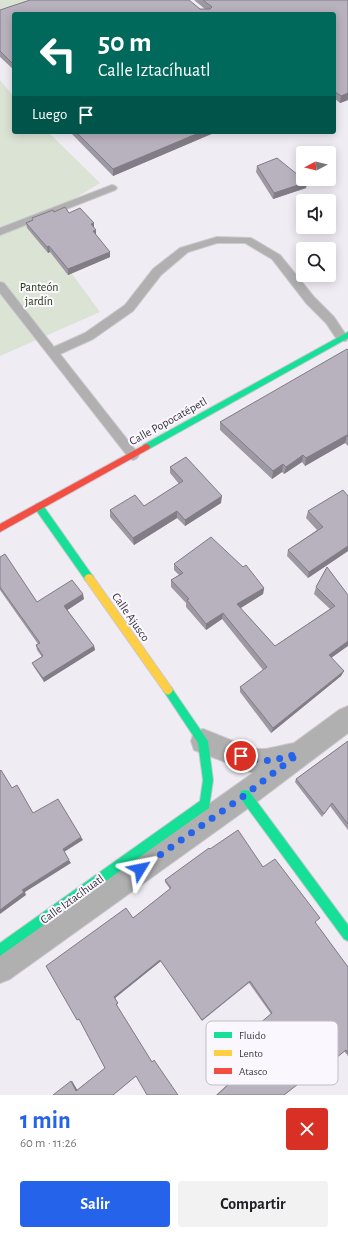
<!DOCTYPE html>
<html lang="es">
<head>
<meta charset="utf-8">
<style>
	:root { --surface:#fff; --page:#f2f2f2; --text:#202124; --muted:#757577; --accent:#2563eb }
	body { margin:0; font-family:"Alegreya Sans",sans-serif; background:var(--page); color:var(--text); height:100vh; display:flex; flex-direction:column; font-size:15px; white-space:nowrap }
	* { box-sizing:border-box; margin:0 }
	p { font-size:13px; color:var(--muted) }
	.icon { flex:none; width:22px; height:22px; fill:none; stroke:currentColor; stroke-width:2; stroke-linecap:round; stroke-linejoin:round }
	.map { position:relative; height:1095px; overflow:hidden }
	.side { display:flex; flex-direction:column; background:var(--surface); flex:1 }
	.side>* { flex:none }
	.hud { position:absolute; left:12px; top:12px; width:324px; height:122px; border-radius:4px; box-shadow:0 2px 10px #0003; background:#00695c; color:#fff; overflow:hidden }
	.needle { width:26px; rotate:263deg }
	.controls { position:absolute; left:296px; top:146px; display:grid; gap:8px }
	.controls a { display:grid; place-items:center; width:40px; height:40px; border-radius:4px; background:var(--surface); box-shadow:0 2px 10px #0003; font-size:20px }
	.pin { position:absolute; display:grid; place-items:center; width:34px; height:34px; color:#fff; margin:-17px; border:2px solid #fff; border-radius:50%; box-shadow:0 1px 4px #0007 }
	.me { position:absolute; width:44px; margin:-22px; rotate:55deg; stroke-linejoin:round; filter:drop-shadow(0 0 3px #0008) }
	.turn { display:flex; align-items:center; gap:14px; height:84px; padding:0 20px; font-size:18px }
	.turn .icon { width:52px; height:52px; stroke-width:2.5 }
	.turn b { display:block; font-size:28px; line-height:34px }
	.then { display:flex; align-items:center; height:38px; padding:0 20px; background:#0003; gap:8px; font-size:15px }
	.round { display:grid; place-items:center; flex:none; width:42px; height:42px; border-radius:4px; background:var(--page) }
	.summary { display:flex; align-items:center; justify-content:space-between; height:68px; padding:0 20px }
	h1 { font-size:24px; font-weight:700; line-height:30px; color:var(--accent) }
	.cta { display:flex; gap:8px; margin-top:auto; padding:8px 20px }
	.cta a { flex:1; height:46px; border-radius:4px; background:var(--accent); color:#fff; font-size:16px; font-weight:700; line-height:46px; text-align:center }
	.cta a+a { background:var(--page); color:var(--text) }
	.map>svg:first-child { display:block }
	.green { fill:#dbe3d4 }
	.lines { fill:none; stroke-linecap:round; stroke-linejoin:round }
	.lane-casing { stroke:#cbc8ce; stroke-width:2 }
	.street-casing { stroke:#cbc8ce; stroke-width:2 }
	.fast-casing { stroke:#cbc8ce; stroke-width:2 }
	.slow-casing { stroke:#cbc8ce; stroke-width:2 }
	.jam-casing { stroke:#cbc8ce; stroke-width:2 }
	.lane { fill:#b1b0b0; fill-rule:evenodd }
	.street { fill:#b1b0b0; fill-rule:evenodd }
	.fast { fill:#16e098; fill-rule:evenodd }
	.slow { fill:#ffcf43; fill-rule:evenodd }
	.jam { fill:#f24e42; fill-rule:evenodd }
	.wall { fill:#9e98a3 }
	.shaded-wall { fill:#817c85 }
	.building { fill:#b8b1be; stroke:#817c85 }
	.route { stroke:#2563eb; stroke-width:7; stroke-dasharray:0 12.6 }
	.labels { text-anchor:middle; stroke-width:4; stroke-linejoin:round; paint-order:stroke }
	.park-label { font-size:12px; fill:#243710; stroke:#fbf7fe }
	.street-label { font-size:12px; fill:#39363c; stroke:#fbf7fe }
	.key { fill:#fbf7fe; stroke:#c1bdc4; stroke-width:1 }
	.key-label { font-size:11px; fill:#39363c }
</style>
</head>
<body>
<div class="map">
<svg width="348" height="1095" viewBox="0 0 348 1095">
	<rect width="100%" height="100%" fill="#f0ecf4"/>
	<g class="green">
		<path d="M0 0H42L0 16Z"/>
		<path d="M0 80 14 97V132H48L100 183 35 223 100 312 0 356Z"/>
	</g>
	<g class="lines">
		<defs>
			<g id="lane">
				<path d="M112 185 115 186 117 188 115 190 0 235V228Z"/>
				<path d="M217 237 251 238 280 255 314 297 334 317 348 338 346 341H338L326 323 306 303 272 259 245 243H217L188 252 161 275 133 311 93 339 60 354 137 452 139 455 137 458 133 460 129 458 0 293V282L4 283 54 347 85 333 125 305 153 269 180 248Z"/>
			</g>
			<path id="street" d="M348 706V733L254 804 10 979 0 983V952L253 773 194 750 191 741 194 732 203 729 253 749H266L294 743 339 710Z"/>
			<g id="fast">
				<path d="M348 332V338L149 449H143L142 447 143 445Z"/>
				<path d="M39 503 42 504 92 575 94 578 92 581 89 582 86 581 36 510 35 507 36 504Z"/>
				<path d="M168 685 171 687 208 741 213 780 209 808 0 956V943L200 801 203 780 198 743 165 693 163 690 165 687Z"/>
				<path d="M245 790 249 791 348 925V941L344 939 241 799 240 795 241 791Z"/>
			</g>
			<path id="slow" d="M89 574 92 575 171 687 173 690 171 693 168 695 165 693 86 581 84 578 86 575Z"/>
			<path id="jam" d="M146 444 149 445 150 447 149 449 0 532V524Z"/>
		</defs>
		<use href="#lane" class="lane-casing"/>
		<use href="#street" class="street-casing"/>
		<use href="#fast" class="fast-casing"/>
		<use href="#slow" class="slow-casing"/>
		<use href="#jam" class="jam-casing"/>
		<use href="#lane" class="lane"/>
		<use href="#street" class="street"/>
		<use href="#fast" class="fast"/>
		<use href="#slow" class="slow"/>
		<use href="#jam" class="jam"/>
	</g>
	<g class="wall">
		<path d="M194 0H348V100L340 103 334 98V14H14V70L0 57V10L205 9Z"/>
		<path d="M70 132H216L113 176Z"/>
		<path d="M257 166 307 182 306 188 273 199 256 172Z"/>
		<path d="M54 212 69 213 94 223V228L96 236 110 257 68 275 50 252 48 253 27 228 26 223 32 221V218Z"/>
		<path d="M348 350V446L345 443 305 466 302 462 284 474 282 472 272 479 220 430V422Z"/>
		<path d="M170 467 221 503 185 526 177 518 134 545 110 517V510L144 506 179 484 170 473Z"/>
		<path d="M348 496V551L308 578 287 556 288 550 317 530 306 518 308 511Z"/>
		<path d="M0 557 37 602 84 599 67 610 94 646 95 650 44 682 34 667 32 663 42 657 37 650 36 645 38 644 0 590Z"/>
		<path d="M174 564 264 588 263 594 240 608 275 646 330 609 314 594 316 587 348 595 331 658 344 671 341 676 271 733 240 692V687L263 670 222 619 206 630 186 607V603L171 587V580L179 575 174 570Z"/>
		<path d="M348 741V830L330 806 322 817 295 782 296 779Z"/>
		<path d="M210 849 263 867 315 923 348 967V1056L344 1051 331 1062H328L327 1061 284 1095H216L228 1084 214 1061 271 1014 249 983 202 1021 161 961 115 998 118 1004H117L136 1076 113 1095H53L72 1081 77 1090 105 1068 80 1020H77L133 918 170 889 165 882V880Z"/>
	</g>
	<g class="shaded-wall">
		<path d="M348 93V100L340 103 341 96Z"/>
		<path d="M201 132H216L113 176V169Z"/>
		<path d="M307 182 306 188 273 199 274 193Z"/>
		<path d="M94 223V229L91 224Z"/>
		<path d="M96 230V236L93 231Z"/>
		<path d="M49 246 50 252 48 253 47 247Z"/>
		<path d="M110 252V257L68 275V269Z"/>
		<path d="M347 435 345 443 305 466 306 458Z"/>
		<path d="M303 455 302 462 284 474 286 467Z"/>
		<path d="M283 464 282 472 272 479 273 471Z"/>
		<path d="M222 496 221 503 185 526V520Z"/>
		<path d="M177 511V518L134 545 133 538Z"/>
		<path d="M348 546V551L308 578 309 572Z"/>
		<path d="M264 588 263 594 236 611 237 604Z"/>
		<path d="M83 594 84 599 66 611 64 606Z"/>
		<path d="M223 613 222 619 206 630V624Z"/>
		<path d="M348 641V646L327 661 329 655Z"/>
		<path d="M94 646 95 650 44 682 43 678Z"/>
		<path d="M344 671 341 676 271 733 273 728Z"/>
		<path d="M81 837 83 840 64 852 63 849Z"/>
		<path d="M69 860 71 863 25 892 26 895 0 914V910L22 890Z"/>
		<path d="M160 960 161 961 115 998 118 1004H117L114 997Z"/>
		<path d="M71 1081H72L78 1091H76Z"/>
	</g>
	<g class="building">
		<path d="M30 0H189L200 9H210L212 7 203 0H348V93L341 96 334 91V14H14V65L0 51V10Z"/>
		<path d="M76 132H201L113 169Z"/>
		<path d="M277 158 303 179 307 182 274 193 257 166Z"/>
		<path d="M65 207 69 213 80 208 94 223 91 224 96 230 93 231 110 252 68 269 49 246 47 247 26 223 33 220 32 218 53 210 54 212Z"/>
		<path d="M347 349 348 350V437L347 435 306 458 303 455 286 467 283 464 273 471 220 422Z"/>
		<path d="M186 457 222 496 185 520 177 511 133 538 110 510 135 495 144 506 183 481 170 467Z"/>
		<path d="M343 490 348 496V546L309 572 288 550 323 527 308 511Z"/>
		<path d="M211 537 243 567 246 565 264 588 237 604 275 646 335 606 316 587 327 567 348 595V641L329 655 344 671 273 728 240 687 267 667 223 613 206 624 187 600 189 599 171 580 183 573 174 564Z"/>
		<path d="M5 554 37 602 72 580 83 594 64 606 94 646 43 678 32 663 43 656 36 645 40 643 0 587V557Z"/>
		<path d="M348 741V824L332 803 324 814 296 779Z"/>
		<path d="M1 770 12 788 17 785 33 813 58 799 81 837 63 849 69 860 22 890 24 892 0 910V771Z"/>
		<path d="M238 830 263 867 275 859 320 918 315 922 348 967V1053L346 1050 331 1062 329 1060 284 1095H217L229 1084 215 1061 272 1013 250 981 202 1020 160 960 114 997 118 1003 116 1004 152 1062 154 1060 178 1095H147L136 1076 113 1095H53L71 1081 76 1091 105 1068 79 1019 77 1020 46 966 126 908 133 918 171 888 165 880 209 848 210 849Z"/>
	</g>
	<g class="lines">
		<path class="route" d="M140 869 245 795 298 754C276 759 263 765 241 756"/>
	</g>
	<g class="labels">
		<g class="park-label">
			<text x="39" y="291">Panteón<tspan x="39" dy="14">jardín</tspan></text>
		</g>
		<g class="street-label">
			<text transform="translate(168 421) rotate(-29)" y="4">Calle Popocatépetl</text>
			<text transform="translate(131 617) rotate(55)" y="4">Calle Ajusco</text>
			<text transform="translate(72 899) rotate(-36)" y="4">Calle Iztacíhuatl</text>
		</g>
	</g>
	<rect x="206" y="1021" width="132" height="64" rx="6" class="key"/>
	<rect x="214" y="1032" width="18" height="6" fill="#16e098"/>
	<rect x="214" y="1050" width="18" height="6" fill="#ffcf43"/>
	<rect x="214" y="1068" width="18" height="6" fill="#f24e42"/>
	<g class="key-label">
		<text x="239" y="1039">Fluido</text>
		<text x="239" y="1057">Lento</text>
		<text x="239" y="1075">Atasco</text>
	</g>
</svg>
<div class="controls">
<a><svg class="needle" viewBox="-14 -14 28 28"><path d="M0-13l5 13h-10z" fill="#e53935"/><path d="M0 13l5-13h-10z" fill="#757577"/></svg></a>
<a><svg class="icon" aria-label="sound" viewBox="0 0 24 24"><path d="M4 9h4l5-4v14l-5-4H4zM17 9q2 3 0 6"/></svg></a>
<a><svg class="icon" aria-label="search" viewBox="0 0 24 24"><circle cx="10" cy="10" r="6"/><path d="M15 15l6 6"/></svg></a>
</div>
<div class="pin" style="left:241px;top:756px;background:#d93025"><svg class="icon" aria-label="arrive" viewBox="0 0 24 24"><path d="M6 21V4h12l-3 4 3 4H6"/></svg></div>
<svg class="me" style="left:140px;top:869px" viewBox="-20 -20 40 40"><path d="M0-17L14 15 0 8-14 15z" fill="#2563eb" stroke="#fff" stroke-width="4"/></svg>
<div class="hud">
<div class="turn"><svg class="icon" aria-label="left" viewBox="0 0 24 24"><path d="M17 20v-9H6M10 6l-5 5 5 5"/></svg><div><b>50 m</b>Calle Iztacíhuatl</div></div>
<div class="then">Luego<svg class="icon" aria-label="arrive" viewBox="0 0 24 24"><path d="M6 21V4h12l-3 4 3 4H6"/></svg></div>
</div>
</div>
<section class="side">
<div class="summary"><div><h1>1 min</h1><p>60 m · 11:26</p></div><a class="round" style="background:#d93025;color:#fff"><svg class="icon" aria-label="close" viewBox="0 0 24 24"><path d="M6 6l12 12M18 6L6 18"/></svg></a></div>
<div class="cta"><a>Salir</a><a>Compartir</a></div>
</section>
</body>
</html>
